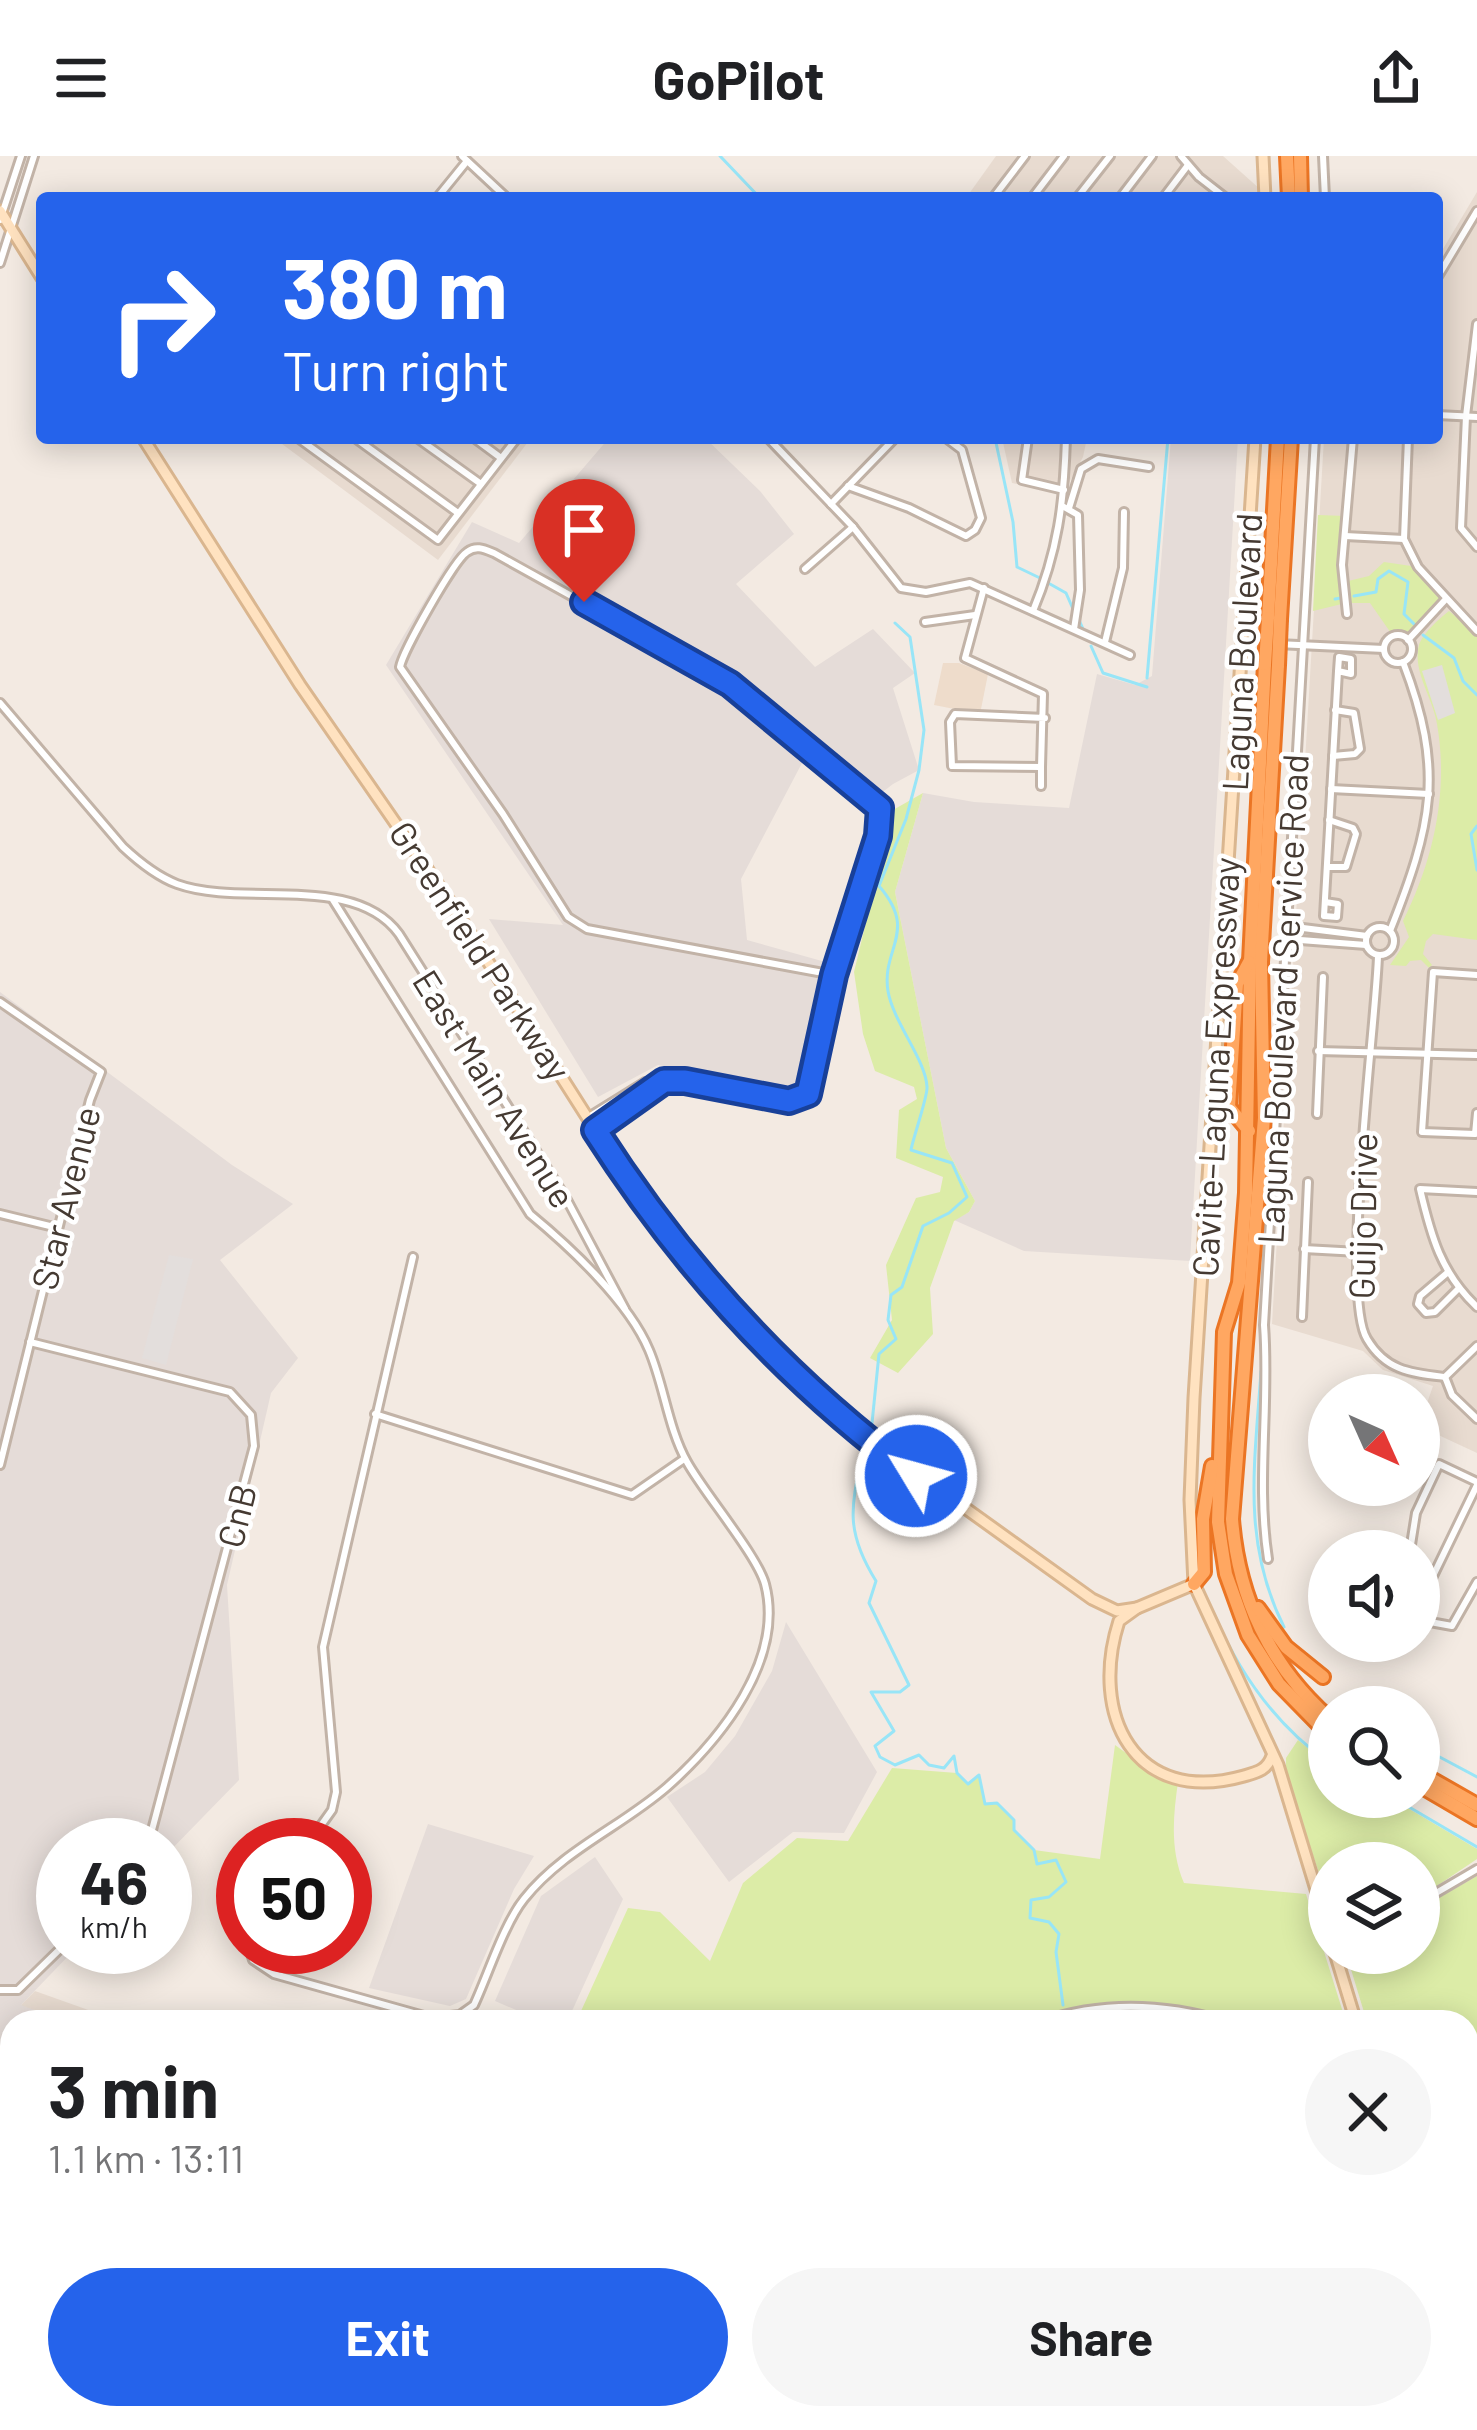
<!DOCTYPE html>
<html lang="en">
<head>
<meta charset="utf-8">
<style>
	:root { --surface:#fff; --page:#f6f6f6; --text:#202124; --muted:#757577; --accent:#2563eb }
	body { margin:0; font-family:Barlow,sans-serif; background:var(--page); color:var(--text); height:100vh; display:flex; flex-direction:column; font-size:45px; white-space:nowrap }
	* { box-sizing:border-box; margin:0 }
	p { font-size:39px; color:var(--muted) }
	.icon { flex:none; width:66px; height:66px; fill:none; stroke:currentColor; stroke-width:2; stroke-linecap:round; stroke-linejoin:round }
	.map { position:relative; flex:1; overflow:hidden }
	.drawer { position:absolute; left:0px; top:1854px; width:1479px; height:420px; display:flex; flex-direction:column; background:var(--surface); border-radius:36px 36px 0 0; box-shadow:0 6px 30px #0003 }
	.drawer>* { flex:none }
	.guide { position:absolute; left:36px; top:36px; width:1407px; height:252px; border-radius:12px; box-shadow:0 6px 30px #0003; background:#2563eb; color:#fff; overflow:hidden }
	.needle { width:78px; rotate:135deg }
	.buttons { position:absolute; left:1308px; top:1218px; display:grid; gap:24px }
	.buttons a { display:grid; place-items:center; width:132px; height:132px; border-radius:50%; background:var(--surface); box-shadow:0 6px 30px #0003; font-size:60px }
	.speed { position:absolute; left:36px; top:1662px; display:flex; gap:24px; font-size:60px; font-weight:700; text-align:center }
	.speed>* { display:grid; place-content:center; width:156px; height:156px; border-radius:50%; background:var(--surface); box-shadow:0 6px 30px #0003; line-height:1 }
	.speed small { font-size:30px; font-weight:400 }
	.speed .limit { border:18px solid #d22; background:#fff; color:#111 }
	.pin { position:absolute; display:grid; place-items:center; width:102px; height:102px; color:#fff; margin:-123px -51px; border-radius:50% 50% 50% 0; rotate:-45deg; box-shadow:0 0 12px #0007 }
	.pin .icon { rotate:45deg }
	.me { position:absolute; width:132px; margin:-66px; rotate:307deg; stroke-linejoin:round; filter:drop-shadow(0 0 9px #0008) }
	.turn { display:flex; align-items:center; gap:42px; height:252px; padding:0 48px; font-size:54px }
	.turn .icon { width:156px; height:156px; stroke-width:2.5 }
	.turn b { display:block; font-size:84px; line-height:102px }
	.round { display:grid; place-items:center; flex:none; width:126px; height:126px; border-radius:63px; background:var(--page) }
	.headline { display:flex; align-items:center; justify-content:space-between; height:204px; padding:0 48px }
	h1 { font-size:72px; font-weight:700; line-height:90px }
	.button { display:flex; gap:24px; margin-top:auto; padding:24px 48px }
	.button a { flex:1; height:138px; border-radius:72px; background:var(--accent); color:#fff; font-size:48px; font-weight:700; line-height:138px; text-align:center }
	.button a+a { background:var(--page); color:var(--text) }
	header { display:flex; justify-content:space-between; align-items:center; height:156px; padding:0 48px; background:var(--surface); font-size:54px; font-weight:700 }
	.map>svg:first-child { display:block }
	.residential { fill:#e8dbd0 }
	.industrial { fill:#e5dcd8 }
	.education { fill:#eedccb }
	.green { fill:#dceca7 }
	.parking { fill:#e3dedc }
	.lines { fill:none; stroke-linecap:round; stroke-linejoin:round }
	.stream { stroke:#98e5f7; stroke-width:3 }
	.minor-casing { stroke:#c2b3a7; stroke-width:12 }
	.secondary-casing { stroke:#dab68f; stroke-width:15 }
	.motorway-casing { stroke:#eb7524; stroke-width:18 }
	.minor { stroke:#fff; stroke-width:6 }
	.secondary { stroke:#ffe2c0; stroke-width:9 }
	.motorway { stroke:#ffa761; stroke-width:12 }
	.motorway-bridge-casing { stroke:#eb7524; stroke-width:18; stroke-linecap:butt }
	.motorway-bridge { stroke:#ffa761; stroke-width:12 }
	.route-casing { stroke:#184099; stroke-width:30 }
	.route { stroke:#2563eb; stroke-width:21 }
	.labels { text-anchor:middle; stroke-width:9; stroke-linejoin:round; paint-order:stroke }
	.street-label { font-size:36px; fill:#453a32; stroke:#fff }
</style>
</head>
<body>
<header><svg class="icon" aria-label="menu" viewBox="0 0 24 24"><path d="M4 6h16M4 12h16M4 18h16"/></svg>GoPilot<svg class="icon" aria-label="share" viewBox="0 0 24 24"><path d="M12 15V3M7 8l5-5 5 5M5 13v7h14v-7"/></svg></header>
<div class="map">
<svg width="1477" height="2274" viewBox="0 0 1477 2274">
	<rect width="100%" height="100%" fill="#f3eae2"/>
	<g class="residential">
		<path d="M996 0H1223L1261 34 1258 42H966Z"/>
		<path d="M1477 36V1297L1419 1270 1433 1230 1383 1214 1363 1195 1272 1168 1324 282H1437V103Z"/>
		<path d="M274 282H531L438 404Z"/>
		<path d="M1002 282H1087L1083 301 1063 338 1012 327Z"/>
		<path d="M35 1835 122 1866H67L20 1850Z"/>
		<path d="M189 2262H387L388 2274H193Z"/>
	</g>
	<g class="industrial">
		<path d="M609 282H705L760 335 794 378 736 428 815 511 873 473 915 517 893 532 919 614 893 628 863 651 802 607 741 723 747 784 829 807 801 932 658 909 598 941 489 763 563 769 386 509 472 366 519 387Z"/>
		<path d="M1171 282H1238L1190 1105 1024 1095 954 1064 969 1056 975 1045 946 992 895 736 923 637 974 646 1069 652 1097 518 1135 529 1152 520Z"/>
		<path d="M0 836 232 1009 293 1048 220 1104 298 1202 271 1237 227 1429 239 1624 165 1700V1689H63V1791H77L21 1849 67 1866H12V2262H189L193 2274H0Z"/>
		<path d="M786 1466 877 1616 844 1677 793 1676 729 1726 667 1641 705 1616 735 1580 772 1515Z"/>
		<path d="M428 1668 534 1700 514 1733 466 1843 450 1850 369 1832Z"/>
		<path d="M595 1701 623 1743 567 1866H544L495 1845 541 1740Z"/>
	</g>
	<path class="education" d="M943 507H959L988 518 980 558 934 549Z"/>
	<g class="green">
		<path d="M1318 359 1346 360 1344 426 1369 420 1384 406 1418 411 1445 444 1408 484 1393 480 1370 447H1346L1313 455Z"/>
		<path d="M1449 455 1477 478V784L1433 778 1426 785 1423 798 1432 809 1429 812 1421 804 1410 805 1406 810 1390 809 1409 781 1403 765C1433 705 1449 637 1437 568 1433 542 1412 515 1419 489 1423 477 1439 463 1449 455Z"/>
		<path d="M923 637 895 736 946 992 975 1045 969 1056 954 1065 930 1132 933 1178 898 1217 870 1202 892 1164 886 1109 916 1042 940 1036 943 1021 896 1002 899 954 917 943 914 931 875 915 863 878 854 816 893 654Z"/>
		<path d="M1298 1584 1329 1609V1641H1389L1477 1693V1703L1419 1742V1707H1329V1747L1286 1618V1602Z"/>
		<path d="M1115 1589 1148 1613 1178 1626C1173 1661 1170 1694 1184 1727L1306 1738 1346 1866H576L628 1752 660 1756 710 1805 743 1727 797 1682 848 1685 892 1612 957 1617 968 1628 979 1619 985 1647H997L1014 1664V1674L1034 1694 1100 1703Z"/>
		<path d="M1477 1720V2235L1467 2194V1866H1367L1346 1797H1419V1753Z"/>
		<path d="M387 2262H1459L1460 2274H388Z"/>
	</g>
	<g class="parking">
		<path d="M1442 509 1455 557 1438 564 1422 515Z"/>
		<path d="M169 1099 193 1103 166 1209 142 1202Z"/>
	</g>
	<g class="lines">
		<g class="stream">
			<path d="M720 0 760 42"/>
			<path d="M995 282 1013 366 1017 411 1042 423"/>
			<path d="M1050 428 1066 437 1073 453"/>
			<path d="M1354 440 1376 436 1378 423 1389 415 1408 426 1404 458 1414 468"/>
			<path d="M1335 443 1341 442"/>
			<path d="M1079 464 1084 475"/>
			<path d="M1423 479 1454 502 1463 525 1477 539"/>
			<path d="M1091 490 1103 517 1147 531"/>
			<path d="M1147 522 1168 282"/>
			<path d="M1477 670 1471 678 1477 714"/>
			<path d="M1261 1215C1255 1307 1241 1385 1284 1471"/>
			<path d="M872 1267 879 1198 896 1183 888 1164 891 1139 902 1131 923 1070 949 1057 967 1041 952 1007 911 994C913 982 928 940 927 931 926 904 893 866 888 835 881 792 919 776 879 730L906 663 919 614 924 574 910 481 895 467"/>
			<path d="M864 1291C852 1348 843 1372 876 1425L869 1447 909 1529 900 1536H871L894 1575 875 1590 880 1601 895 1609 919 1599 929 1609 944 1612 954 1600 957 1617 968 1628 979 1619 985 1648 997 1647 1014 1664V1674L1034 1694 1037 1708 1056 1704 1066 1726 1049 1741 1031 1744 1030 1762 1049 1766 1059 1778 1056 1796 1063 1849"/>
			<path d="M1215 1460C1240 1519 1276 1569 1329 1607"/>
			<path d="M1350 1550 1352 1551"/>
			<path d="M1419 1590 1477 1621"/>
			<path d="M1392 1641 1477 1691"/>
			<path d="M886 2274 898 2262"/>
		</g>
		<defs>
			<g id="minor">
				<path d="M462 0 507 42"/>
				<path d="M1181 0 1199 21 1226 42"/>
				<path d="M1323 0 1325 42"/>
				<path d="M437 42 467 5"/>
				<path d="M993 42 1025 0"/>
				<path d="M1032 42 1064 0"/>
				<path d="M1077 42 1110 0"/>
				<path d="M1120 42 1152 0"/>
				<path d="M1163 42 1188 9"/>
				<path d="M0 64 21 0"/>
				<path d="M0 107 34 0"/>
				<path d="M1437 122 1477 55"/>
				<path d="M1477 168 1466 260 1461 372 1477 391"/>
				<path d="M1437 259 1477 261"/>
				<path d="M298 282 438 384 517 282"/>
				<path d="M355 282 458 357"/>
				<path d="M417 282 481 328"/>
				<path d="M474 282 501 302"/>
				<path d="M768 282 853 371 901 432 926 436 970 427 1130 499"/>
				<path d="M1028 282 1022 324 1064 334"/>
				<path d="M1408 282 1404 383 1418 411 1477 475"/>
				<path d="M848 330 909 352 966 380 975 374 981 362 962 294 946 282"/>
				<path d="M831 348 895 282"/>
				<path d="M1064 351 1078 359 1080 434 1074 473"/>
				<path d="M1069 352 1081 313 1098 303 1149 311"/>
				<path d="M1345 380 1404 383"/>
				<path d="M805 413 853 371"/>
				<path d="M984 432 965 502 1043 538 1041 611 952 610 950 566 955 558 1045 562"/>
				<path d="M1033 455C1058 395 1064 347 1066 282"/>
				<path d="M1347 458 1342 409 1353 282"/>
				<path d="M925 466 975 459"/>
				<circle cx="1398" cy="493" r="14"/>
				<path d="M1408 484 1445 444"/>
				<path d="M1105 486 1123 412 1124 356"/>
				<path d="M1277 488 1384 493"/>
				<path d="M0 547 123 691C139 706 156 720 177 728 243 752 354 716 399 778L567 1044 625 1153"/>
				<path d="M1333 600 1355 598 1360 593 1354 557 1335 554"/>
				<path d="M1041 611V630"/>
				<path d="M1331 633 1429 638"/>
				<path d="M1327 711H1346L1356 678 1353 672 1329 664"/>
				<path d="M1325 746 1338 748 1337 761 1324 760 1338 515 1339 501 1351 503V518L1338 515"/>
				<path d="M1287 770 1367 780"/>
				<circle cx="1380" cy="785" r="14"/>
				<path d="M1390 775C1432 669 1445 615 1403 506"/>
				<path d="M1287 783 1366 789"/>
				<path d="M1378 800C1376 867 1340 1139 1367 1183 1386 1215 1411 1217 1445 1221L1477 1190"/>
				<path d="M1477 819 1433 816 1422 976 1475 978 1477 957"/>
				<path d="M0 846 101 916 90 944 0 1309"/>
				<path d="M1318 895 1477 899"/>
				<path d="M1317 958 1323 821"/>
				<path d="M587 962 645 926 685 925 789 945 806 940 814 925 834 819 880 673 881 655 875 644 730 528 494 397C484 393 476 389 467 396 454 404 403 495 400 511L503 658 568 761 587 773 834 819"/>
				<path d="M595 973 653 936 660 926"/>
				<path d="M1477 1036 1420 1033C1431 1080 1441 1117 1477 1151"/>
				<path d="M0 1058 58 1072"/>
				<path d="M1304 1093 1359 1096"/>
				<path d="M1447 1117 1420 1140 1418 1148 1426 1157 1435 1156 1458 1133"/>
				<path d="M1302 1161 1308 1026"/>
				<path d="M30 1186 230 1236 251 1259 254 1290 148 1689"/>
				<path d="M1445 1221 1452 1239 1477 1263"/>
				<path d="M375 1258 632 1339 684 1303"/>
				<path d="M1410 1395 1416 1357 1439 1308 1477 1326"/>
				<path d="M1268 1403C1256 1326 1270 1247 1264 1169L1315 282"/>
				<path d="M1419 1449 1477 1329"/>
				<path d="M1419 1464 1452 1470 1477 1426"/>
				<path d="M307 1689 332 1654 336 1636 323 1491 413 1101"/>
				<path d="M1419 1747 1477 1713"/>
				<path d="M249 1791 253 1804 274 1818 431 1862 460 1859 474 1849C488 1819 504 1768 524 1743 563 1694 621 1671 667 1631 720 1584 785 1504 765 1428 757 1399 704 1337 687 1306 668 1272 664 1229 649 1194 629 1146 570 1091 530 1058L333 744"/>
				<path d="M0 1834H18L63 1790"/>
				<path d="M1040 1866C1101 1845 1165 1847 1227 1866"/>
				<path d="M193 2262 198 2274"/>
				<path d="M216 2262 217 2274"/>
				<path d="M254 2262 255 2274"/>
				<path d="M290 2262 291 2274"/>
				<path d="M344 2262 345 2274"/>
				<path d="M840 2262 844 2274"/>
				<path d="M0 2273 4 2274"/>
				<path d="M12 2274 15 2262"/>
				<path d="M1422 2274 1426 2262"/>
			</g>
			<g id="secondary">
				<path d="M1263 0 1265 42"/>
				<path d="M0 55 42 122"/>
				<path d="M143 282 300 529 452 749 622 1016 706 1126 848 1268 1092 1443 1117 1455 1137 1452"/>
				<path d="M1255 282 1194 1242 1190 1344 1194 1428 1278 1609 1329 1776"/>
				<path d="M1194 1428 1137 1452 1119 1465C1089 1558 1134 1651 1244 1620 1258 1616 1267 1614 1272 1600"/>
				<path d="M1335 1797 1356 1866"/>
				<path d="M1467 2249 1470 2274"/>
			</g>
			<g id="motorway">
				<path d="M1287 0 1289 42"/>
				<path d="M1300 0 1301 42"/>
				<path d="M1268 462 1278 282"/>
				<path d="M1280 463 1291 282"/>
				<path d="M1265 508 1250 805 1246 1037 1239 1127 1224 1176 1218 1366 1226 1418 1248 1479 1279 1528 1329 1579"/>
				<path d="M1278 509 1261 806 1264 962 1232 1363C1238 1441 1270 1510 1329 1562"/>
				<path d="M1249 975 1229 951 1237 828 1249 806"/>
				<path d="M1194 1428 1204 1416 1203 1363 1212 1310"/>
				<path d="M1258 1452 1286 1491 1323 1521"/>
				<path d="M1419 1616 1477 1649"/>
				<path d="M1419 1629 1477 1663"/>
			</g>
		</defs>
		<use href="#minor" class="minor-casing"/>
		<use href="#secondary" class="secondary-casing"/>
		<use href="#motorway" class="motorway-casing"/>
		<use href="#minor" class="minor"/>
		<use href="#secondary" class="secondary"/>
		<use href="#motorway" class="motorway"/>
		<defs>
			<g id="motorway-bridge">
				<path d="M1265 508 1268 462"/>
				<path d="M1278 509 1280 463"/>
			</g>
		</defs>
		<use href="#motorway-bridge" class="motorway-bridge-casing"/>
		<use href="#motorway-bridge" class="motorway-bridge"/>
	</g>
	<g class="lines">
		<defs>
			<path id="route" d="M584 446 730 528 880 652 878 680 834 819 808 938 789 945 685 925H664L595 974C680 1107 788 1226 916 1320"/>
		</defs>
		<use href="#route" class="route-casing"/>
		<use href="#route" class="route"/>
	</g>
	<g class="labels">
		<g class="street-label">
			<text transform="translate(1242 496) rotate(-87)" y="13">Laguna Boulevard</text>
			<text transform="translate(480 795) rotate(57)" y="13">Greenfield Parkway</text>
			<text transform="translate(1283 843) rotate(-87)" y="13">Laguna Boulevard Service Road</text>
			<text transform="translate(1216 911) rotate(-87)" y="13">Cavite–Laguna Expressway</text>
			<text transform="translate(494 933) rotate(58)" y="13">East Main Avenue</text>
			<text transform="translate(66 1042) rotate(-76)" y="13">Star Avenue</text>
			<text transform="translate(1363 1060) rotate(-89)" y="13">Guijo Drive</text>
			<text transform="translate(237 1360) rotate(-76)" y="13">CnB</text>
		</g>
	</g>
</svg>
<div class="buttons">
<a><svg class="needle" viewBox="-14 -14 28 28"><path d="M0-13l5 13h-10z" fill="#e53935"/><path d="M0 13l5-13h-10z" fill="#757577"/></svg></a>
<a><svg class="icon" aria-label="sound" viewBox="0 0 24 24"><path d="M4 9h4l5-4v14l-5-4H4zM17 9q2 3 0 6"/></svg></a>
<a><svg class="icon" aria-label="search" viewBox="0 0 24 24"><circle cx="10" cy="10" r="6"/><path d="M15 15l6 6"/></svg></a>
<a><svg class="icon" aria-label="layers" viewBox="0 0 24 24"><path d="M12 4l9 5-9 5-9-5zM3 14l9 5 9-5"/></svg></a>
</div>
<div class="speed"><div>46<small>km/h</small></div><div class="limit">50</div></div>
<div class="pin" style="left:584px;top:446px;background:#d93025"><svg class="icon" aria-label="arrive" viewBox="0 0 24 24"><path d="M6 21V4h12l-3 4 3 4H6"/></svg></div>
<svg class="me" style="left:916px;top:1320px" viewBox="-20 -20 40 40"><circle r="17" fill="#2563eb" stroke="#fff" stroke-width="3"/><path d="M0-11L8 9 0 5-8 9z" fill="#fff"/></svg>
<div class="guide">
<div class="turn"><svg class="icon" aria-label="right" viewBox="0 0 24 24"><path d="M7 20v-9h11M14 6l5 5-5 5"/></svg><div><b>380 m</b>Turn right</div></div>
</div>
<section class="drawer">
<div class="headline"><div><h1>3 min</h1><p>1.1 km · 13:11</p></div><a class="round"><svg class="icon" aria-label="close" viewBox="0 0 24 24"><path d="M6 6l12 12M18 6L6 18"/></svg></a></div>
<div class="button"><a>Exit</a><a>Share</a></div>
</section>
</div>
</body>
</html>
